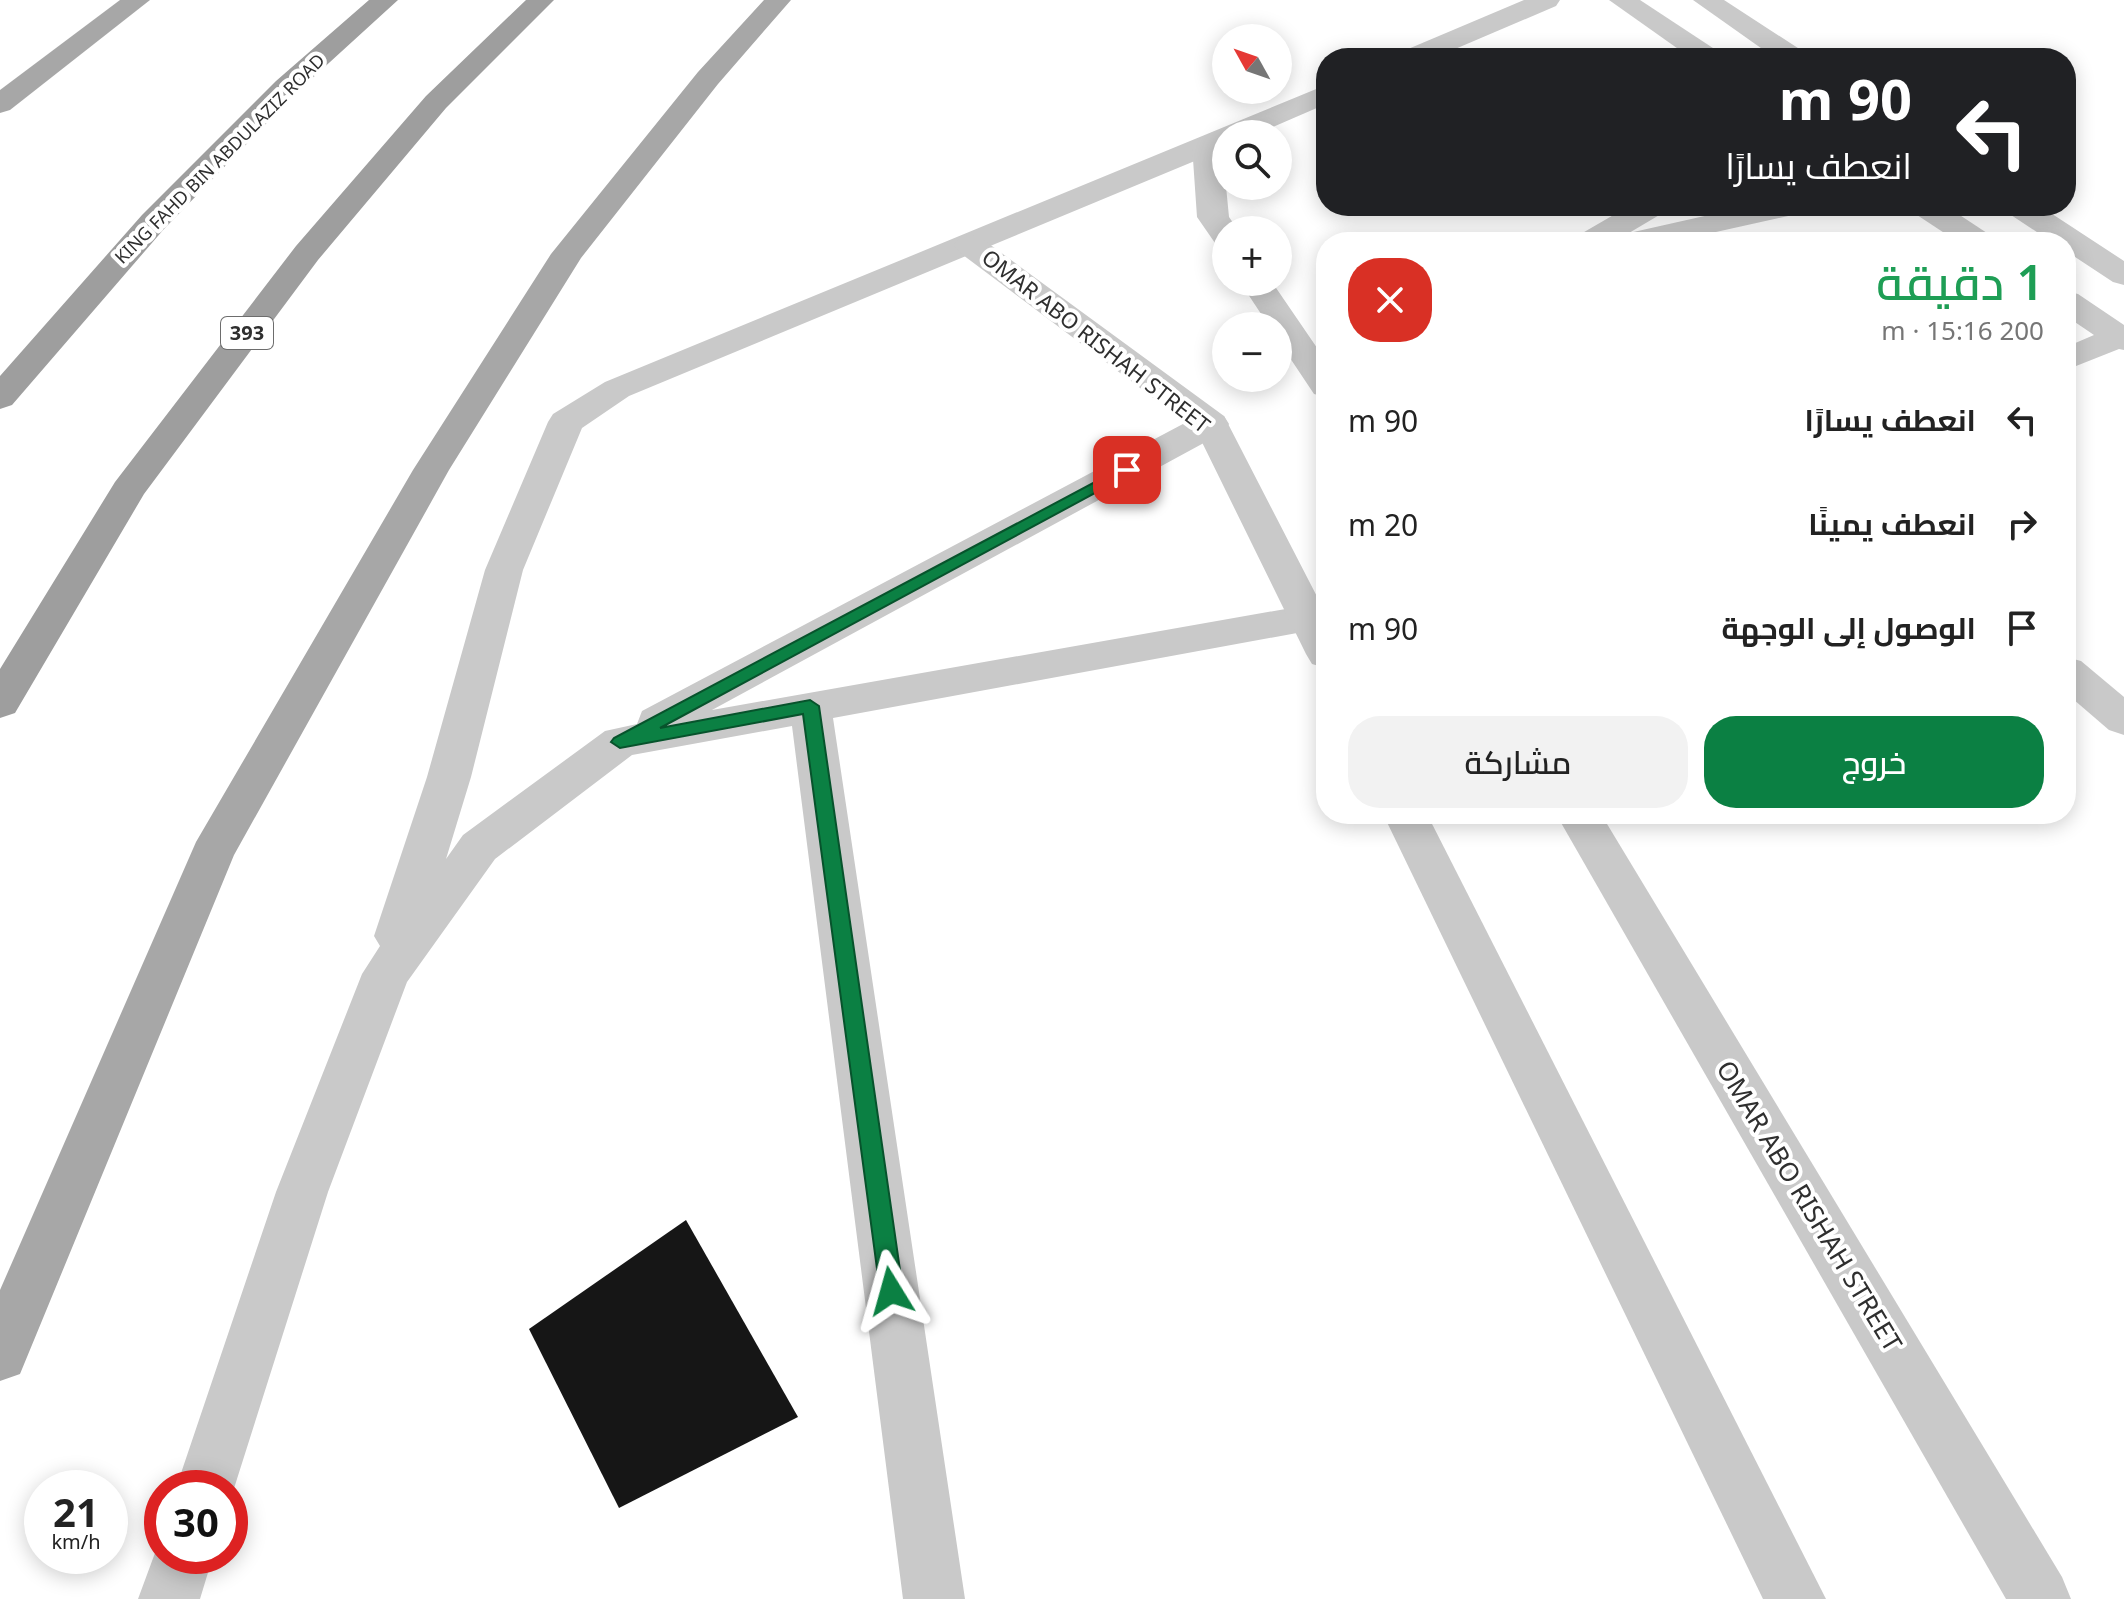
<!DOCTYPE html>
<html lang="ar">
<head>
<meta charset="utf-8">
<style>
	:root { --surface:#fff; --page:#f2f2f2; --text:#222; --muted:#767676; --accent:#0b8043 }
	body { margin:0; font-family:"Noto Sans",Cairo,sans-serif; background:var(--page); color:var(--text); direction:rtl; height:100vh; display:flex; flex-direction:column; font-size:30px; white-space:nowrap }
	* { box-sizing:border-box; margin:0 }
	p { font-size:26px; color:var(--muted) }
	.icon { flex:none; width:44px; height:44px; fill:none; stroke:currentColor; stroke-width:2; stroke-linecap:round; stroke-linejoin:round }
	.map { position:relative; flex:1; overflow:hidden; direction:ltr }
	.side { position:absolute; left:1316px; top:232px; width:760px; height:592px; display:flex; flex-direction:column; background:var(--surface); border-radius:32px; box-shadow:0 4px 20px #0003; direction:rtl }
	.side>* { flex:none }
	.banner { position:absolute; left:1316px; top:48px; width:760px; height:168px; border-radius:32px; box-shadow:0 4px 20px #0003; direction:rtl; background:#202124; color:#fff; overflow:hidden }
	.needle { width:52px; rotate:310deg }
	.tools { position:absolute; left:1212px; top:24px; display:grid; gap:16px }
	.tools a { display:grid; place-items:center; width:80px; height:80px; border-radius:50%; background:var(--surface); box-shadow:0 4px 20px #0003; font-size:40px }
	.speed { position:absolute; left:24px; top:1470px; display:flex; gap:16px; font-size:40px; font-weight:700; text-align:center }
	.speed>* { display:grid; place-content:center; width:104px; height:104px; border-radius:50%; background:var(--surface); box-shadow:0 4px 20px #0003; line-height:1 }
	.speed small { font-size:20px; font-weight:400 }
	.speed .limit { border:12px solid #d22; background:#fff; color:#111 }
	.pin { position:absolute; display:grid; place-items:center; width:68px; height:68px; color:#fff; margin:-34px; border-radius:16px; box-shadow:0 4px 12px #0006 }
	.me { position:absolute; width:88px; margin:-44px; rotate:352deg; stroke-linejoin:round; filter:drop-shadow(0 0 6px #0008) }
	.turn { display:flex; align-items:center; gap:28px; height:168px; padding:0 32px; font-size:36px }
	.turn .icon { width:104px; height:104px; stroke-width:2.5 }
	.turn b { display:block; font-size:56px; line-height:68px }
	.round { display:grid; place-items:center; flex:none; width:84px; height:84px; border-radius:32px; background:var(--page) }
	.head { display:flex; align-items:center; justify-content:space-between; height:136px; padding:0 32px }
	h1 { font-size:48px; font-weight:600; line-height:60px; color:#1e9e55 }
	.action { display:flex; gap:16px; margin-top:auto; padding:16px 32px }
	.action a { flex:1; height:92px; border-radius:32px; background:var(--accent); color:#fff; font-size:32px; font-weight:600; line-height:92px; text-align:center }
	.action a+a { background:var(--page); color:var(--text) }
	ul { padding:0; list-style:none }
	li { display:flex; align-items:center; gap:24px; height:104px; padding:0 32px }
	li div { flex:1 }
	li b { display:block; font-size:30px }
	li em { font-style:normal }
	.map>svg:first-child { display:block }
	.building { fill:#161616 }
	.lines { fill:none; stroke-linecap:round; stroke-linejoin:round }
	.minor { fill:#c9c9c9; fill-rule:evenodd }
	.tertiary { fill:#c9c9c9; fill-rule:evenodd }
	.primary { fill:#a7a7a7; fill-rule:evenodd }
	.trunk { fill:#9e9e9e; fill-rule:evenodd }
	.route { fill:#0b8043; stroke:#07532c; stroke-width:2 }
	.labels { text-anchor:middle; stroke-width:8; stroke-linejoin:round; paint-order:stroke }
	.far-street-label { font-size:18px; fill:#2f2f2f; stroke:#fff }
	.shield { fill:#fff; stroke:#6d6d6d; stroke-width:2 }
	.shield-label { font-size:20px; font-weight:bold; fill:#2f2f2f }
	.street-label { font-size:22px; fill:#2f2f2f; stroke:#fff }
	.near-street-label { font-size:26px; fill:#2f2f2f; stroke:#fff }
</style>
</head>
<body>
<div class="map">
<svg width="2124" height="1599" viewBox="0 0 2124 1599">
	<rect width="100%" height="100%" fill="#fff"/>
	<path class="building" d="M686 1220 798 1417 619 1508 529 1329Z"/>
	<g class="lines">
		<g class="minor">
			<path d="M1524 0H1560L1556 6 1434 58H1397L1401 52Z"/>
			<path d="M1609 0H1640L1719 52 1723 58H1691Z"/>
			<path d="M1693 0H1724L1804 52 1808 58H1775Z"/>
			<path d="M1326 85V104L1257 134H1226V148L629 396 582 428 523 570 471 777 446 859 463 835 605 731 637 724 642 711 1198 416 1211 413 1224 416 1229 424 1224 432 712 710 1308 605 1322 609 1326 615 1322 627 1308 631 833 718 965 1599H903L792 726 632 755 495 859 407 982 328 1192 230 1501V1488H176L276 1192 362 974 380 946 374 936 427 777 485 570 548 422 553 414 605 382Z"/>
			<path d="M1629 206 1665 207 1661 214 1629 233 1749 206H1806L1802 213 1671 242H1574L1579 235Z"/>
			<path d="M1910 206H1946L1990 235 1995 242H1958L1914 213Z"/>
			<path d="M2004 206H2040L2124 261V285L2113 282 2066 251V242H2052L2008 213Z"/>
			<path d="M2066 291 2078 294 2124 325V350L2119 349 2066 370V347L2094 335 2066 316Z"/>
			<path d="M2066 657 2081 661 2124 697V735L2109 730 2066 693Z"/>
			<path d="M162 1534V1556H213L200 1599H138Z"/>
		</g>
		<g class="tertiary">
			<path d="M1207 136 1217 139 1222 145 1229 217 1238 230H1226V245L1215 243 1197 217 1192 145 1197 139Z"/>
			<path d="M970 235 981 238 1224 416 1326 614V668L1312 664 1306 654 1196 430 959 252 954 245 959 238Z"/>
			<path d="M1240 282H1272L1326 361V397L1314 394 1278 340V326H1269Z"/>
			<path d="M1383 814H1427L1826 1599H1763Z"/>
			<path d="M1556 814H1601L2062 1577 2071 1599H2006Z"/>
		</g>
		<g class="primary">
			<path d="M120 0H150L10 110 0 113V90Z"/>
			<path d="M764 0H791L718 84 581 258 449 470 234 855 20 1374 0 1381V1290L196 842 413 470 551 254 698 72Z"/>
		</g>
		<g class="trunk">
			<path d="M369 0H398L296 93 164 229 12 405 0 409V376L142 215 276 81Z"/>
			<path d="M526 0H554L446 108 318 260 144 494 15 713 0 718V669L115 482 296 246 426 96Z"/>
		</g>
	</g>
	<path class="route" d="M1127 465 1134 470 1132 473 660 728 810 700 819 706 903 1291 899 1298 891 1301 883 1298 880 1291 803 714 620 748 611 742 614 738Z"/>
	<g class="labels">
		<g class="far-street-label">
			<text transform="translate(220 159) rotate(-45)" y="6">KING FAHD BIN ABDULAZIZ ROAD</text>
		</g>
		<rect class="shield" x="221" y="317" width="52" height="32" rx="6"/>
		<g class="shield-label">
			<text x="247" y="340">393</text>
		</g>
		<g class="street-label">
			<text transform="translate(1096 341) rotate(38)" y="8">OMAR ABO RISHAH STREET</text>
		</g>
		<g class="near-street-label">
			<text transform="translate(1809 1206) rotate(59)" y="9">OMAR ABO RISHAH STREET</text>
		</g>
	</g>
</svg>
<div class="tools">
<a><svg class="needle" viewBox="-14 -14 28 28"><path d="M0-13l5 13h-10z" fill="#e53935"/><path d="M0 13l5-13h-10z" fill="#767676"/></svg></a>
<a><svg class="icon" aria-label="search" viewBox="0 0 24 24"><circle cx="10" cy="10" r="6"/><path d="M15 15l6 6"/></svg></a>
<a>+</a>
<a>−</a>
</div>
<div class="speed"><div>21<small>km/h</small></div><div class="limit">30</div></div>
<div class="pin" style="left:1127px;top:470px;background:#d93025"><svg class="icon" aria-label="arrive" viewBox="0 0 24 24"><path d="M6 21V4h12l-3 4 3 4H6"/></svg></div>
<svg class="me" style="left:891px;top:1291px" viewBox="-20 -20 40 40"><path d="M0-17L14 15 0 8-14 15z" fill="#0b8043" stroke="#fff" stroke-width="4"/></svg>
<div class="banner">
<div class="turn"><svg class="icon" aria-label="left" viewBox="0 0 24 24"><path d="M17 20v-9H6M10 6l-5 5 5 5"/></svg><div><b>90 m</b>انعطف يسارًا</div></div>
</div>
<section class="side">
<div class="head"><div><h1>1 دقيقة</h1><p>200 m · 15:16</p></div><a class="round" style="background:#d93025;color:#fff"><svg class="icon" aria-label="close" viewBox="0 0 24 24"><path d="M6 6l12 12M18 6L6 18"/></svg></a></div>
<ul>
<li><svg class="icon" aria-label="left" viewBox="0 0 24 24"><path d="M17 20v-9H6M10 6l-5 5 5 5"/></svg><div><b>انعطف يسارًا</b></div><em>90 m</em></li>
<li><svg class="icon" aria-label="right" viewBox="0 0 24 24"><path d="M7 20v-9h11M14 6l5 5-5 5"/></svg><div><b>انعطف يمينًا</b></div><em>20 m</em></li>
<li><svg class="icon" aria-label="arrive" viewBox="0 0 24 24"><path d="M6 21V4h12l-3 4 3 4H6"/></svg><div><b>الوصول إلى الوجهة</b></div><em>90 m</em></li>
</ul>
<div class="action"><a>خروج</a><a>مشاركة</a></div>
</section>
</div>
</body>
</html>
